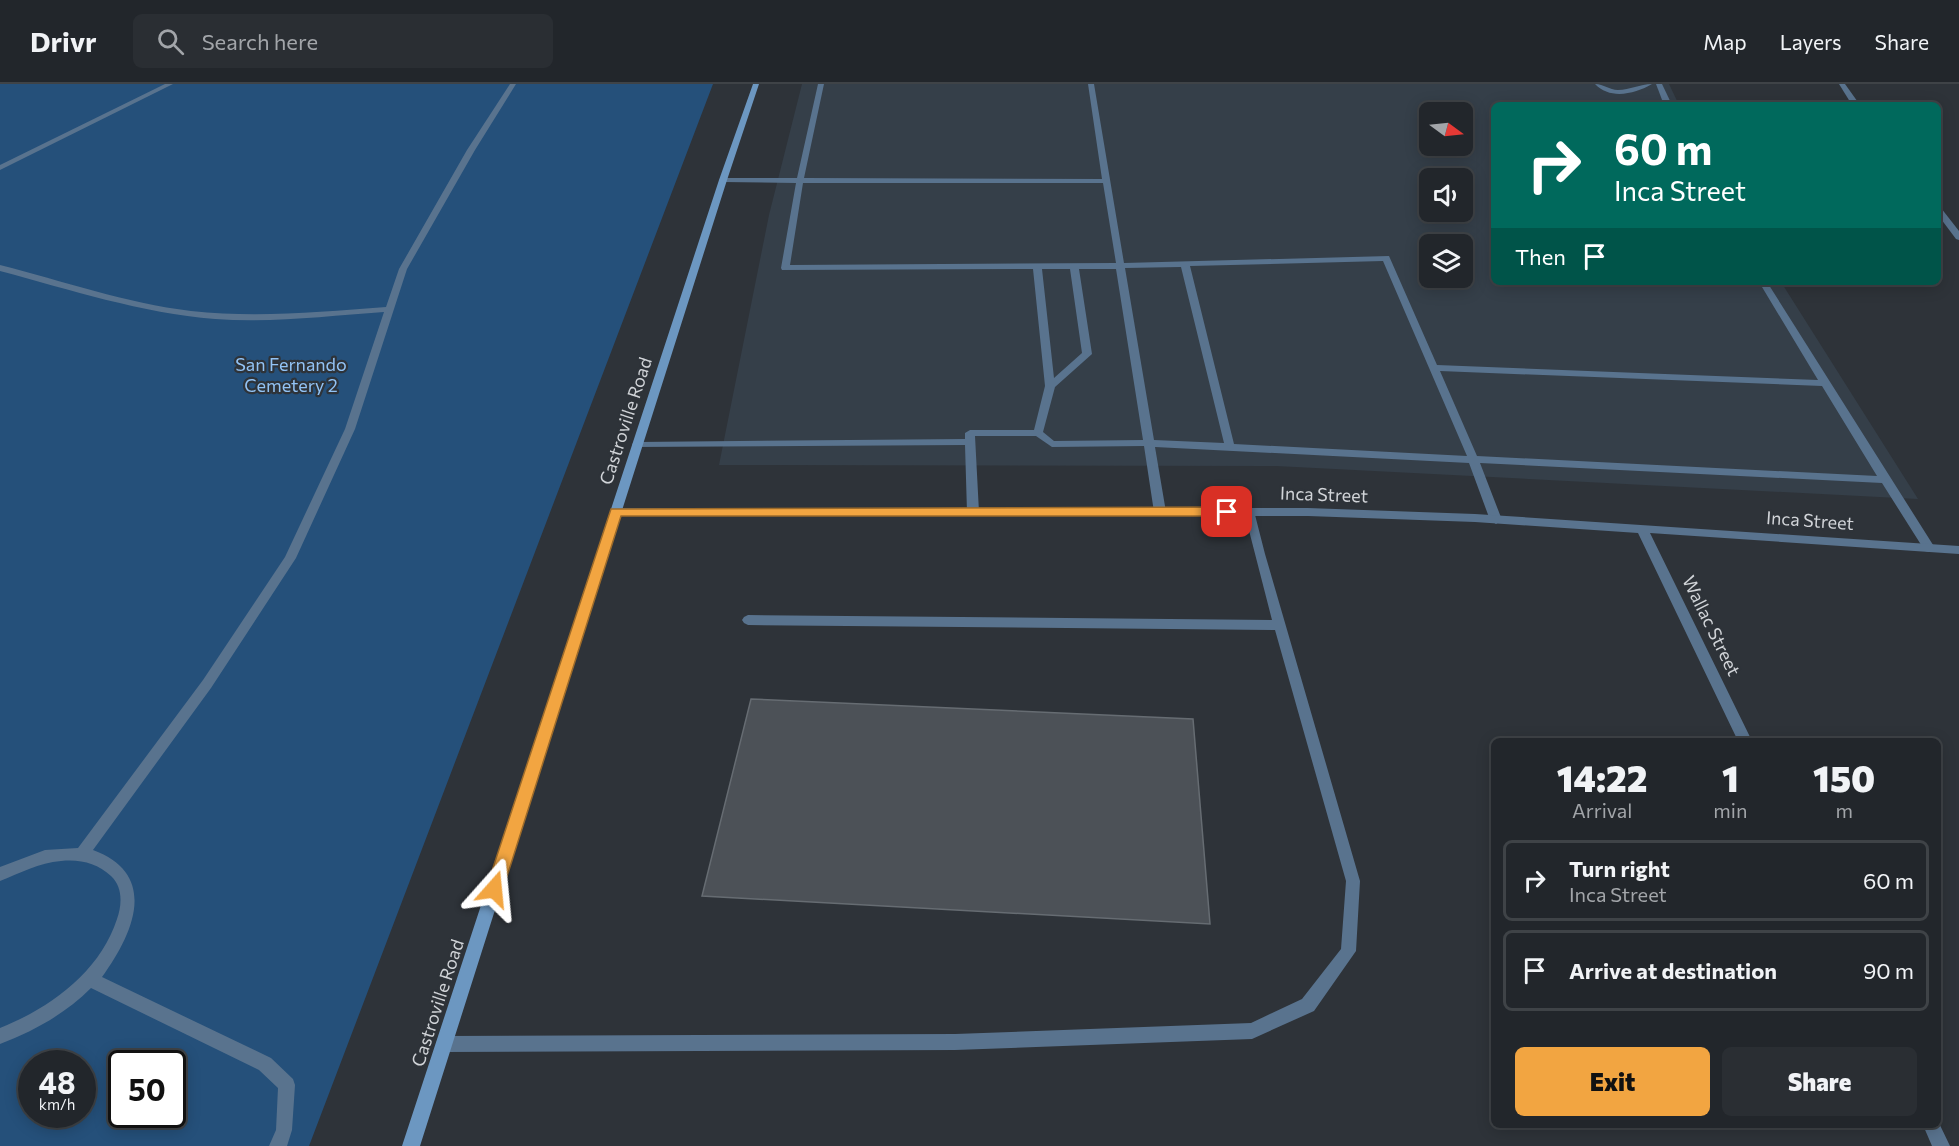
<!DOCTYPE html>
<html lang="en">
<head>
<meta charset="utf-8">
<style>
	:root { --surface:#22262b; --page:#2a2e33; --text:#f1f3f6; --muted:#a2a5a9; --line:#3f4347; --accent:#f2a541 }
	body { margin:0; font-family:Commissioner,sans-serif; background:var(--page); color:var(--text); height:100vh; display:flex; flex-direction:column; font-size:22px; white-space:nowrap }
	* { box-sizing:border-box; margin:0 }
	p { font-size:20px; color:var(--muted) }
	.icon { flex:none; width:33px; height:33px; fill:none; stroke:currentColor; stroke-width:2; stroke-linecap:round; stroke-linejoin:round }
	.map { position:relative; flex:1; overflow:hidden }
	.sheet { position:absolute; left:1491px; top:654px; width:450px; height:390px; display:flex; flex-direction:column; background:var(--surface); border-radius:9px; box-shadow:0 3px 15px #0003,0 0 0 2px var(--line) }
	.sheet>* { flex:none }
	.banner { position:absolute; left:1491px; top:18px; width:450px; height:183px; border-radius:9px; box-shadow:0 3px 15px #0003,0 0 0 2px var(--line); background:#00695c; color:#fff; overflow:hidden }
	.needle { width:39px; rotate:105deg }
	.tools { position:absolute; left:1419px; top:18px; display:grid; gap:12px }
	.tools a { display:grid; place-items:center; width:54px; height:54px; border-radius:9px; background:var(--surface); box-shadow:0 3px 15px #0003,0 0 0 2px var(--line); font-size:30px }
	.speed { position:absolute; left:18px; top:966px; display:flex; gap:12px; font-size:30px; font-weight:700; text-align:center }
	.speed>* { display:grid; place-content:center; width:78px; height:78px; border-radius:50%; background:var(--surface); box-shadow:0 3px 15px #0003,0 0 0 2px var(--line); line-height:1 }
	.speed small { font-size:15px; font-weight:400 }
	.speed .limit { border:3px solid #111; border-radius:9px; background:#fff; color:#111 }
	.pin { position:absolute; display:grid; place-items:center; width:51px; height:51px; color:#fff; margin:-26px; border-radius:12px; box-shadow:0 3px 9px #0006 }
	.me { position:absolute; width:66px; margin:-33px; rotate:18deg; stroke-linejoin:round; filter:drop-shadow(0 0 4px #0008) }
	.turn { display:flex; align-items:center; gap:21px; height:126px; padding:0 24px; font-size:27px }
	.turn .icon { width:78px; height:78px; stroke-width:2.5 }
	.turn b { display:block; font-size:42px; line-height:51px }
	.then { display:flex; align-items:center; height:57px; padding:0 24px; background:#0003; gap:12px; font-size:22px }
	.eta { display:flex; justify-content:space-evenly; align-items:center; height:102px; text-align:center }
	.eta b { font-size:36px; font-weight:800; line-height:42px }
	.action { display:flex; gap:12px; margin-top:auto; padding:12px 24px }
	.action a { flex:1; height:69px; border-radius:9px; background:var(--accent); color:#111; font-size:24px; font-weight:800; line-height:69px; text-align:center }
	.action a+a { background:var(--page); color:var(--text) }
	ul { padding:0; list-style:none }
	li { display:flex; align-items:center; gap:18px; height:81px; margin:0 12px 9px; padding:0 12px; border:3px solid var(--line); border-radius:9px }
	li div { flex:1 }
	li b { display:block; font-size:22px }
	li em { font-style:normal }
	header { display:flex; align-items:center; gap:36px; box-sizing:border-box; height:84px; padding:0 30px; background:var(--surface); border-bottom:2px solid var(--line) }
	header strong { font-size:28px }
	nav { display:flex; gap:33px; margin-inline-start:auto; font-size:21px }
	.search { width:420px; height:54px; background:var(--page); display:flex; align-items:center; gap:15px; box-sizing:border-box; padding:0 21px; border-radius:9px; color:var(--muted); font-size:22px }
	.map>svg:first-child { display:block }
	.built { fill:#353f49; fill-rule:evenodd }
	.green { fill:#25507a; fill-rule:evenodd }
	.building { fill:#4c5157; stroke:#666c72; stroke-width:1.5 }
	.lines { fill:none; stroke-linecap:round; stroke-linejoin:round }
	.lane { fill:#59738e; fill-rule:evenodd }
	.street { fill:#59738e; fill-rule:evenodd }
	.secondary { fill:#6c97c1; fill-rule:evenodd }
	.route { fill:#f2a541; stroke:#9d6b2a; stroke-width:1.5 }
	.labels { text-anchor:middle; stroke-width:4.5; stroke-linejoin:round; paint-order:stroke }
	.park-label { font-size:18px; fill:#92c3f5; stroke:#2e3339 }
	.street-label { font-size:18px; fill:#d1d4d8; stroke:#2e3339 }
</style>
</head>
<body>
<header>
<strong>Drivr</strong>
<div class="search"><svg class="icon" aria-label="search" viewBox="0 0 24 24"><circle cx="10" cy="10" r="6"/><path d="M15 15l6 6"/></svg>Search here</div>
<nav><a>Map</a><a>Layers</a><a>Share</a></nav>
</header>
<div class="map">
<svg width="1959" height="1062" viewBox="0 0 1959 1062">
	<rect width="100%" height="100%" fill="#2e3339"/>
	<path class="built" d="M802 0H1669L1679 21H1494V198H1781L1918 415 1276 382 719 381 769 131ZM1430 28H1462V62H1430ZM1430 94H1462V128H1430ZM1430 160H1462V194H1430Z"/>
	<path class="green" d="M0 0H713L309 1062H0ZM32 980H82V1030H32ZM122 980H172V1030H122Z"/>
	<path class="building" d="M751 615 1193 635 1210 840 702 812Z"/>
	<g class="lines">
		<g class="lane">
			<path d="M165 0H173L0 86V81Z"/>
			<path d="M510 0H516L475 66 407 185 355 345 296 474 211 604 93 766C160 791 133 850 102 893L271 974 293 995 295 1001 292 1046 287 1062H269L276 1046 278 1004 259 986 91 904C65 930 34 947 0 960V944C50 924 100 888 117 835 122 821 123 803 111 792 97 779 80 775 61 777 39 779 20 789 0 797V783L45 766 78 764 203 596 285 473 345 345 384 228C328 232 271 239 215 235 141 229 71 206 0 187V181C63 197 126 219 191 227 256 234 321 228 386 223L399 185 467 66Z"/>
			<path d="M818 0H824L804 94 1102 95 1088 0H1094L1124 179 1389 172 1437 281 1818 296 1759 198H1767L1935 464 1929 468 1925 467 1882 399 1480 379 1502 436 1496 440 1490 436 1469 379 1155 363 1166 428 1160 432 1154 428 1144 362 1052 363 1036 352H975L979 428 973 432 967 428 965 361 633 363 632 361 633 359 637 358 965 355V349L970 346H1034L1045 302 1033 185 782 186 781 184 796 99 723 98 719 96 723 94H797ZM803 99H1103L1116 179 790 181ZM1383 177 1467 372 1234 360 1190 182ZM1181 183 1224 359 1154 356 1125 184ZM1042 185H1070L1082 269 1054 294ZM1079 185H1116L1143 356 1054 357 1043 348 1055 303 1092 270ZM1440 287 1822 302 1877 392 1477 372Z"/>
			<path d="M1595 0C1604 0 1609 6 1618 6 1630 6 1640 0 1652 0 1635 10 1610 16 1595 0Z"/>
			<path d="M1656 0H1662L1672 21H1664Z"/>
			<path d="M1249 423 1254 427 1265 470 1360 797 1356 867 1314 927 1252 955 955 966 444 968 438 966 436 960 438 954 444 952 955 950 1251 939 1302 915 1341 865 1346 797 1275 546 748 541 744 539 742 536 744 533 748 531 1272 536 1244 427Z"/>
		</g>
		<g class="street">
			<path d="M1839 0H1845L1860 21H1852Z"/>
			<path d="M1938 124H1941L1959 147V156L1956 155 1938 131Z"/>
			<path d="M616 424H1308L1475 430 1959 462V470L1650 449 1752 657H1738L1638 449 1475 438 1308 432H616L610 428Z"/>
			<path d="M1938 1037 1950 1062H1932L1923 1041H1938Z"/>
		</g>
		<path class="secondary" d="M753 0H759L727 96 420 1062H402L719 96Z"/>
	</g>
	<path class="route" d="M1227 423 1233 428 1227 432H621L503 805 500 810 494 812 488 810 486 805 611 425Z"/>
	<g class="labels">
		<g class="park-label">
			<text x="291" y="287">San Fernando<tspan x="291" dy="21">Cemetery 2</tspan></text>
		</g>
		<g class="street-label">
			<text transform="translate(626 337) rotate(-72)" y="6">Castroville Road</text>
			<text transform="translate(1324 411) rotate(2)" y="6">Inca Street</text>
			<text transform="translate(1810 437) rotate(4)" y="6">Inca Street</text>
			<text transform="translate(1711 542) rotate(64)" y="6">Wallac Street</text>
			<text transform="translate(438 919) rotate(-72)" y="6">Castroville Road</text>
		</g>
	</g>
</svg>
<div class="tools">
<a><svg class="needle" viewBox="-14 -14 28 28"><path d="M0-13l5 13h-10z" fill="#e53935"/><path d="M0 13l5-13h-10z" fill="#a2a5a9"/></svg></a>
<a><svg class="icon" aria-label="sound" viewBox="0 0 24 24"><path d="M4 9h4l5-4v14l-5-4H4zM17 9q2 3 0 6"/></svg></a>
<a><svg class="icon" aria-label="layers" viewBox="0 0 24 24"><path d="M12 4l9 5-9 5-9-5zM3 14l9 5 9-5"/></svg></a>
</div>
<div class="speed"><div>48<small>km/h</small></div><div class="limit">50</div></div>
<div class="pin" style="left:1227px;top:428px;background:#d93025"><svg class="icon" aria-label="arrive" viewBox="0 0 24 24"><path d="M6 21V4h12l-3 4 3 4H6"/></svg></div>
<svg class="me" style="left:494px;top:805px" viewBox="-20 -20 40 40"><path d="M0-17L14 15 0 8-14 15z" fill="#f2a541" stroke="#fff" stroke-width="4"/></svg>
<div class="banner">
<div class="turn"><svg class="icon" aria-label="right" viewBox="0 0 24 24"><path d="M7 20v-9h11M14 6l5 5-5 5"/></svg><div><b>60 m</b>Inca Street</div></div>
<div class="then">Then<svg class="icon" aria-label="arrive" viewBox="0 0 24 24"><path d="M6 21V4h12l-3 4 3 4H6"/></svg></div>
</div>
<section class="sheet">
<div class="eta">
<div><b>14:22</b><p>Arrival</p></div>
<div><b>1</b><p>min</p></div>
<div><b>150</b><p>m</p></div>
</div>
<ul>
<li><svg class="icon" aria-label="right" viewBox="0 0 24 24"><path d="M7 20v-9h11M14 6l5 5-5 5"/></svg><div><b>Turn right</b><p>Inca Street</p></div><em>60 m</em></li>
<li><svg class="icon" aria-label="arrive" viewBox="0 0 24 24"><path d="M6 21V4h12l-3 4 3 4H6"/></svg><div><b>Arrive at destination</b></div><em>90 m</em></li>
</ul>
<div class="action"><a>Exit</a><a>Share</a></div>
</section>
</div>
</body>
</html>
